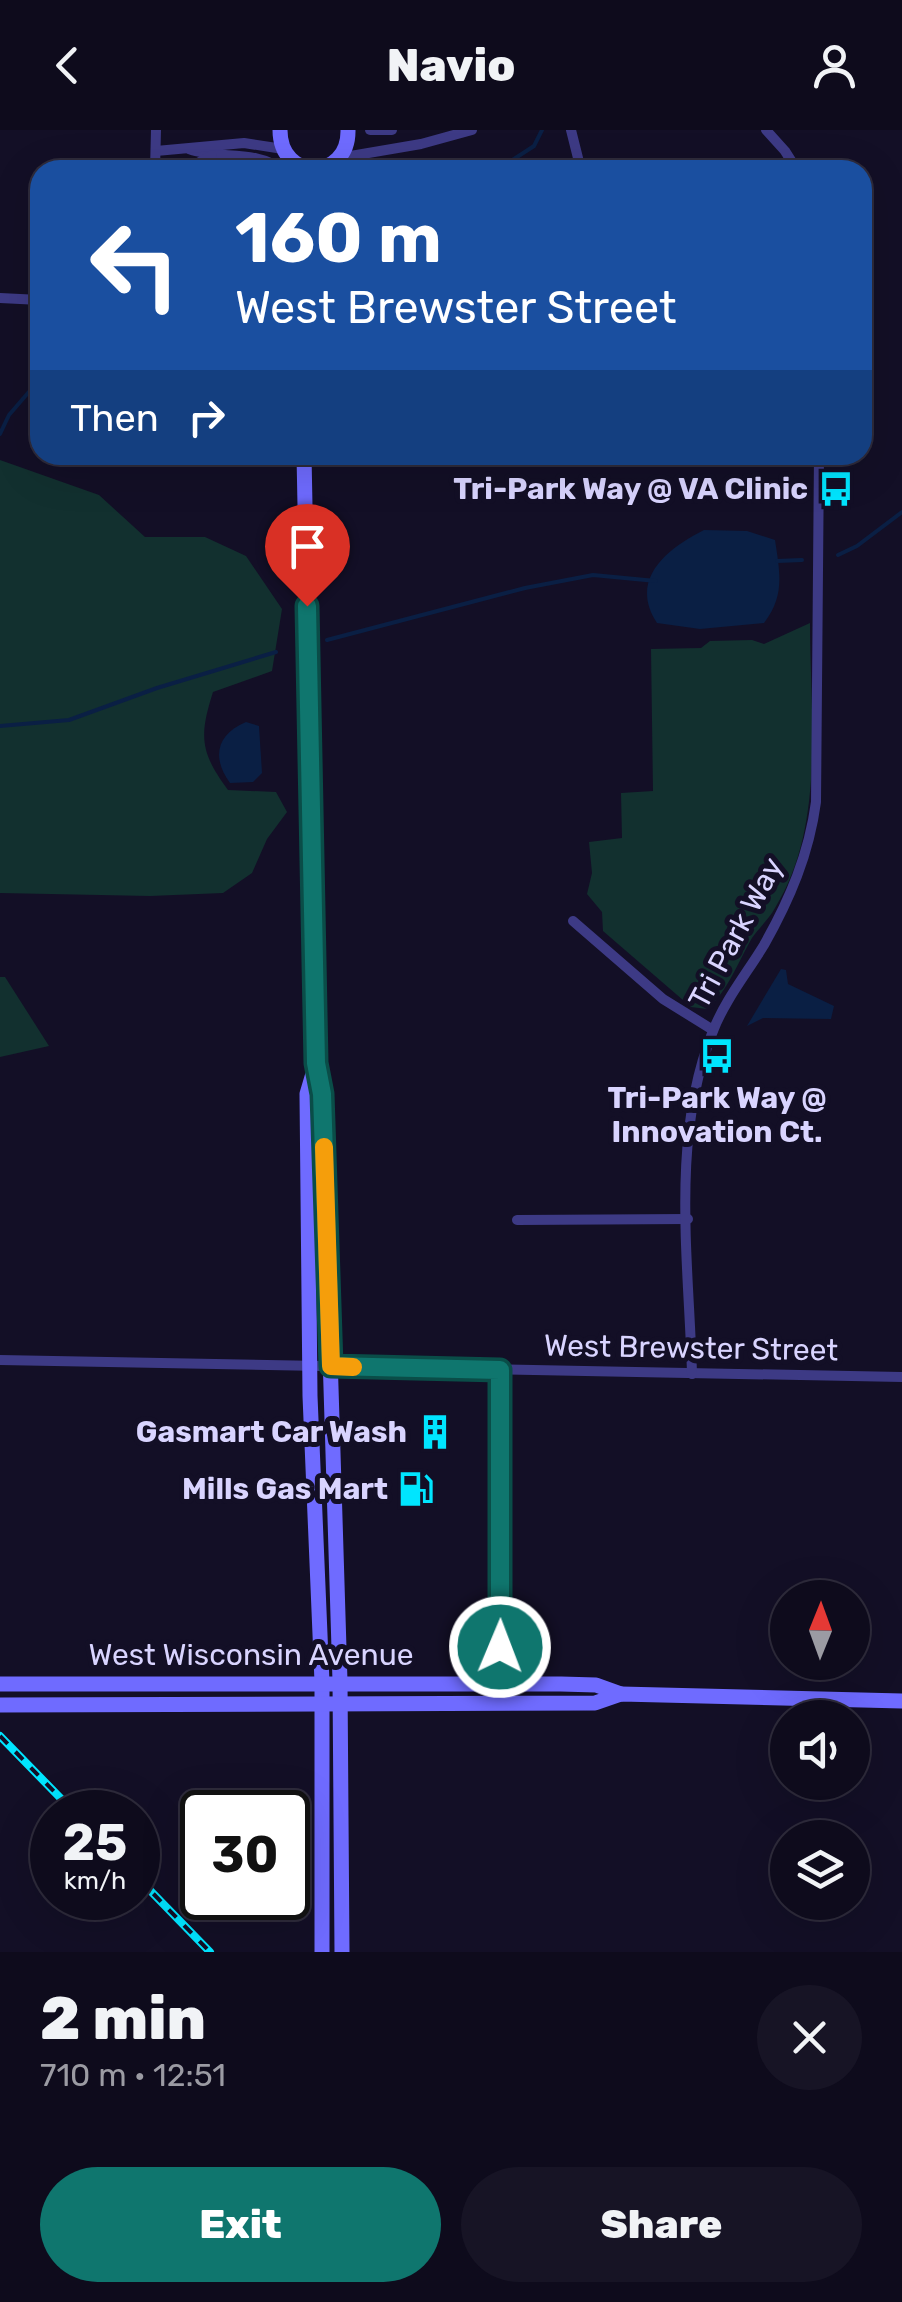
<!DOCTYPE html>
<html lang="en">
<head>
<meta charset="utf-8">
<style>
	:root { --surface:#0e0b1c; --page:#171425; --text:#f1f3f6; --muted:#9b9ba3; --line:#2e2b3b; --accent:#0f766e }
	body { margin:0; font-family:Rubik,sans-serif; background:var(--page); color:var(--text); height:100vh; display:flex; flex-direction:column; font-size:38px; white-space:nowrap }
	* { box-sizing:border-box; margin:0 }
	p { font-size:32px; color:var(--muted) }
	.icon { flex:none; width:55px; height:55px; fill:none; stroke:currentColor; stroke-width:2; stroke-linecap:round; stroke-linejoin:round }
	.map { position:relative; height:1822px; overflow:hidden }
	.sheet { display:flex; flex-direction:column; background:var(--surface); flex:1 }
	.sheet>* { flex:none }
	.banner { position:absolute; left:30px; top:30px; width:842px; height:305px; border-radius:30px; box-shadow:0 10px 40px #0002,0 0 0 2px var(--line); background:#1a4fa0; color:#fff; overflow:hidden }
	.needle { width:65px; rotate:1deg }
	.controls { position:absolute; left:770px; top:1450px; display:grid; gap:20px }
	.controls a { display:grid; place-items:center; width:100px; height:100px; border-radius:50%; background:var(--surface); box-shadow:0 10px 40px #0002,0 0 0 2px var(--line); font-size:50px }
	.speed { position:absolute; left:30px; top:1660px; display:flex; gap:20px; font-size:50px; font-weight:700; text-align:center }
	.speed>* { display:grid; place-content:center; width:130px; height:130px; border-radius:50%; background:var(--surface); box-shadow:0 10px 40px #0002,0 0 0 2px var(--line); line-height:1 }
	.speed small { font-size:25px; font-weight:400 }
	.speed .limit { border:5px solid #111; border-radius:15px; background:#fff; color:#111 }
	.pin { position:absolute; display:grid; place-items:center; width:85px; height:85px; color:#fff; margin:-102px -42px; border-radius:50% 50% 50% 0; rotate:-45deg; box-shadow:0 0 10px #0007 }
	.pin .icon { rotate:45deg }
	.me { position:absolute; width:110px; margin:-55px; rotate:1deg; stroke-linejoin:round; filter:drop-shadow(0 0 8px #0008) }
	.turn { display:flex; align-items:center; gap:35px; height:210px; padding:0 40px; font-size:45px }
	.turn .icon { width:130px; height:130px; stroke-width:2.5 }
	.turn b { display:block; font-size:70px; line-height:85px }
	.then { display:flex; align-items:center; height:95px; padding:0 40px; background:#0003; gap:20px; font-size:38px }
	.round { display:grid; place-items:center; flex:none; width:105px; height:105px; border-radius:52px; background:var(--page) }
	.summary { display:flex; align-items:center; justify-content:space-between; height:170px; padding:0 40px }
	h1 { font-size:60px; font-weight:800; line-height:75px }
	.button { display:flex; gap:20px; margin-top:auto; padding:20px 40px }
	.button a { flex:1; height:115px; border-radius:60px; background:var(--accent); color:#fff; font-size:40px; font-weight:800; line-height:115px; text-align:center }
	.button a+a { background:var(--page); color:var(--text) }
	header { display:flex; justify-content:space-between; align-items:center; height:130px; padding:0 40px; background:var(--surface); font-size:45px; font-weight:800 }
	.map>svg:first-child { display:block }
	.green { fill:#12302f }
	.water { fill:#0a1f44 }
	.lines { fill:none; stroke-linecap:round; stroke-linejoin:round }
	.stream { stroke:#0a1f44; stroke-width:4 }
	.minor { stroke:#3d3a85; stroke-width:10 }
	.secondary { stroke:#6f6bff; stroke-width:15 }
	.rail-casing { stroke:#00e5ff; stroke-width:8 }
	.rail { stroke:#130f26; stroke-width:4; stroke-dasharray:11; stroke-linecap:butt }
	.route-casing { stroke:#0a4d48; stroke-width:25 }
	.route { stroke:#0f766e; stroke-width:18 }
	.slow { stroke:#f59e0b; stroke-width:18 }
	.labels { text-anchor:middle; stroke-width:10; stroke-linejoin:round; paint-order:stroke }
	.poi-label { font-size:30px; font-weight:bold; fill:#d9d4ff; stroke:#130f26; text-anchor:end }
	.street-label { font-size:30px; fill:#d9d4ff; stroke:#130f26 }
</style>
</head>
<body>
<header><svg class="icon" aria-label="back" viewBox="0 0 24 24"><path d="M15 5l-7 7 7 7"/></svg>Navio<svg class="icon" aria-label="person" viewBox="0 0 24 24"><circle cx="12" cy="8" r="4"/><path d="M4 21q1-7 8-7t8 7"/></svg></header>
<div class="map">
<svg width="902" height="1822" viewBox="0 0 902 1822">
	<rect width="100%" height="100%" fill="#130f26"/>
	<g class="green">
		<path d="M0 330 99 365 145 407H205L246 426 282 479 272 541 213 562C199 606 200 622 228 660L276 662 287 682 267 709 252 743 223 763 150 766 0 763Z"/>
		<path d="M810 493C810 585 826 696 775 778 769 789 759 798 752 808 738 832 728 861 707 879L691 877 603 801 602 782 587 764 592 743 589 712 622 708 621 663 653 661 651 519 701 518 710 511 752 510 764 514Z"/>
		<path d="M0 847H5L49 916 0 927Z"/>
	</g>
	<g class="water">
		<path d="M704 400 747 401 775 410C780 443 785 466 764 493L700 499 657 493C628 449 668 418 704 400Z"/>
		<path d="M246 592 259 596 262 643 253 652 230 653C211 627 217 604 246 592Z"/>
		<path d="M781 839 786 840 788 854 834 876 831 889 763 888 747 896Z"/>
	</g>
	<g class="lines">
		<g class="stream">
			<path d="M497 40 534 16 542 0"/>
			<path d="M0 304 9 285 40 249"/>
			<path d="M838 425 857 416 902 382"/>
			<path d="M777 431 802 430"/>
			<path d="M327 510 525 458 593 445 656 451"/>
			<path d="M0 596 69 590 157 558 276 522"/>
		</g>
		<g class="minor">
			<path d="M370 0H392"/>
			<path d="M571 0 581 40"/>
			<path d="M766 0 785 21 797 40"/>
			<path d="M189 19C219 30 256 19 282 40"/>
			<path d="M156 21 244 13 283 19"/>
			<path d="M339 28 421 14 472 0"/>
			<path d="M155 40 156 0"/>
			<path d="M185 40 212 25"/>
			<path d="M0 168 40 170"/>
			<path d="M573 791 663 869 713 900"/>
			<path d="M517 1090 688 1089"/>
			<path d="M0 1230 902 1247"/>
			<path d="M692 1244C689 1132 670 1007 713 901 725 870 747 843 764 815 790 769 809 724 816 672L819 325"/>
			<path d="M499 1553 500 1240"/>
		</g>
		<g class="secondary">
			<path d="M280 0C280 52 349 51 348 0"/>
			<path d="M304 325 316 933 322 964 340 1551 342 1822"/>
			<path d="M315 937 307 964 310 1266 322 1552V1822"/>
			<path d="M0 1554H561L596 1555 621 1564"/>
			<path d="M0 1575 595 1573 621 1564 902 1571"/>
		</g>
		<defs>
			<g id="rail">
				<path d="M0 1606 74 1682"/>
				<path d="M138 1748 210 1822"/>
			</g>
		</defs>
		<use href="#rail" class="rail-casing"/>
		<use href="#rail" class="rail"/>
	</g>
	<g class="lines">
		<defs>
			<path id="route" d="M307 476 316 933 322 964 331 1236 500 1240V1517"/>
		</defs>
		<use href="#route" class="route-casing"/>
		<use href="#route" class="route"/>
		<path class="slow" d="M324 1017 331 1236 353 1237"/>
	</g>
	<defs>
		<symbol id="bus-bare" viewBox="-9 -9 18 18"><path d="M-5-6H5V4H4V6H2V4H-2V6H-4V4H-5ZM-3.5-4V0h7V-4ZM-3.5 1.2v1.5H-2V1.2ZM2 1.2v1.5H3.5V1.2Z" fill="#00e5ff" stroke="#130f26" stroke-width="2.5" paint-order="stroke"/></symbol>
		<symbol id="building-bare" viewBox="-9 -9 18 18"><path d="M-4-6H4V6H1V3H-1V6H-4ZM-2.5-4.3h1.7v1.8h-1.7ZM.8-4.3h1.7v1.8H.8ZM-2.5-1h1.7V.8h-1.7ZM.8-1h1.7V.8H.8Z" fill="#00e5ff" stroke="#130f26" stroke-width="2.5" paint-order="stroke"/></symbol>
		<symbol id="fuel-bare" viewBox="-9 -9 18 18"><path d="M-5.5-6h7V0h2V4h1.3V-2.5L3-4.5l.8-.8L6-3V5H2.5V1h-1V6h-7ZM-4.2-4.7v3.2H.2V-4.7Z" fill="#00e5ff" stroke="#130f26" stroke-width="2.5" paint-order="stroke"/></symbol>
	</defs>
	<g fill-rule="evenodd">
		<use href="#bus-bare" x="811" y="334" width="50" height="50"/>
		<use href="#bus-bare" x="692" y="901" width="50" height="50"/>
		<use href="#building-bare" x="410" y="1277" width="50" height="50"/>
		<use href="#fuel-bare" x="391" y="1334" width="50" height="50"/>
	</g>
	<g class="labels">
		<g class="poi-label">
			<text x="808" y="369">Tri-Park Way @ VA Clinic</text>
			<text x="717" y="978" text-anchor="middle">Tri-Park Way @<tspan x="717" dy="34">Innovation Ct.</tspan></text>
			<text x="407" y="1312">Gasmart Car Wash</text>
			<text x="388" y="1369">Mills Gas Mart</text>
		</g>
		<g class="street-label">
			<text transform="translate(736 803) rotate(-62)" y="10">Tri Park Way</text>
			<text transform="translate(691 1218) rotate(1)" y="10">West Brewster Street</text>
			<text x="251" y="1535">West Wisconsin Avenue</text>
		</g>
	</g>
</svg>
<div class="controls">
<a><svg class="needle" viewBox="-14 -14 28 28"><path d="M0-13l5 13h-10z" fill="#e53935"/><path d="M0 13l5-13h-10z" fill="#9b9ba3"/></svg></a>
<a><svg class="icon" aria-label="sound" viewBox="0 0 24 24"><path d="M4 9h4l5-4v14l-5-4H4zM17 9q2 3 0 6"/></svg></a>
<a><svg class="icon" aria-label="layers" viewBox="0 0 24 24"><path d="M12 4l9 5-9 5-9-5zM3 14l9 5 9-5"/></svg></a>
</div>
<div class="speed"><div>25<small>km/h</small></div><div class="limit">30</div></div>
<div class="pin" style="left:307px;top:476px;background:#d93025"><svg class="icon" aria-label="arrive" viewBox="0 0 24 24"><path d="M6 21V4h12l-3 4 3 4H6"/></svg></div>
<svg class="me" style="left:500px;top:1517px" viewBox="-20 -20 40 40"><circle r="17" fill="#0f766e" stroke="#fff" stroke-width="3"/><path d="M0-11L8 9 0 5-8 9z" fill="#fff"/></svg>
<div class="banner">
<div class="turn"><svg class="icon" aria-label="left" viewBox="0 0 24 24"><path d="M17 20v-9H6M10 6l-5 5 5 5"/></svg><div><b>160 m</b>West Brewster Street</div></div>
<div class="then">Then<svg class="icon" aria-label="right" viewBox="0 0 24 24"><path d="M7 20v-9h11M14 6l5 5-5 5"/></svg></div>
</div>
</div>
<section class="sheet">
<div class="summary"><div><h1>2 min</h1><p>710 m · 12:51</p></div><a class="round"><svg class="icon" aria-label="close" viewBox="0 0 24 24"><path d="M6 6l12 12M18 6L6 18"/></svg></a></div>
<div class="button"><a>Exit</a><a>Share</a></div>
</section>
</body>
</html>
